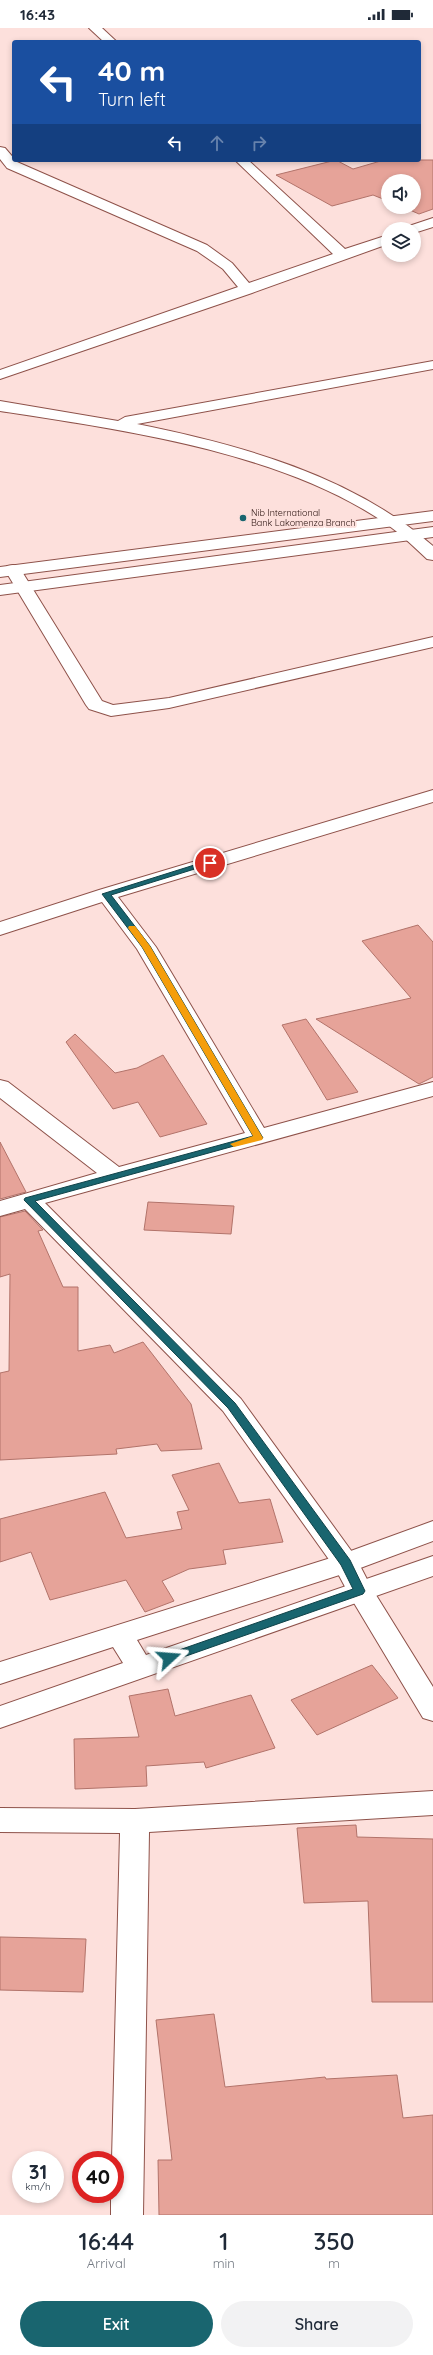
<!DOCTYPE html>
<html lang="en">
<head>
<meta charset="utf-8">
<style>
	:root { --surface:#fff; --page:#f2f2f3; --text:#1f2937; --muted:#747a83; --accent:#19656f }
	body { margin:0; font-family:Quicksand,sans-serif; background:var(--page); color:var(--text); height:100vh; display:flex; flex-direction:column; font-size:15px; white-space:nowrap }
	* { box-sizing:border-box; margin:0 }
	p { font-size:13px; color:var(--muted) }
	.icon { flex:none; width:22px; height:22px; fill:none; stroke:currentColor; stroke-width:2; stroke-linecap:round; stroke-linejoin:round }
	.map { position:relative; height:2187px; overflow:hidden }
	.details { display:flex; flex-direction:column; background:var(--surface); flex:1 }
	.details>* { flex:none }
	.hud { position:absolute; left:12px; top:12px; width:409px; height:122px; border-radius:4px; box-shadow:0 2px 6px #0003; background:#1a4fa0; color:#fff; overflow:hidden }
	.controls { position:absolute; left:381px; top:146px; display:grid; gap:8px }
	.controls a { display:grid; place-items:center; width:40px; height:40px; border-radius:50%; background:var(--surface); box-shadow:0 2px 6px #0003; font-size:20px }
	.speed { position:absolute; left:12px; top:2123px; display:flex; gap:8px; font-size:20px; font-weight:700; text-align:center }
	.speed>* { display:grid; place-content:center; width:52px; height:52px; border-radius:50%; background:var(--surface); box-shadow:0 2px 6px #0003; line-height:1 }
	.speed small { font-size:10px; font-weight:400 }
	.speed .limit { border:6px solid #d22; background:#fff; color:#111 }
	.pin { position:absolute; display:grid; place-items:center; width:34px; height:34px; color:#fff; margin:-17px; border:2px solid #fff; border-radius:50%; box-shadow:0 1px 4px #0007 }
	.me { position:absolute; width:44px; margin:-22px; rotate:71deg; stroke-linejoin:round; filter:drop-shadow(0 0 3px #0008) }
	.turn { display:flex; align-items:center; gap:14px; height:84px; padding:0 20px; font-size:18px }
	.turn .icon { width:52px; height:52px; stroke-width:2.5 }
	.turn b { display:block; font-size:28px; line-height:34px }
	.lanes { display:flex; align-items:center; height:38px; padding:0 20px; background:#0003; justify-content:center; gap:20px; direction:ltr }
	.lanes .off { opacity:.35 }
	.eta { display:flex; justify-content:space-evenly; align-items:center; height:68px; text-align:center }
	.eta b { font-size:24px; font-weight:600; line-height:28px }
	.primary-button { display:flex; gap:8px; margin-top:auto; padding:8px 20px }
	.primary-button a { flex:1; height:46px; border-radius:24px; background:var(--accent); color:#fff; font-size:16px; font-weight:600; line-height:46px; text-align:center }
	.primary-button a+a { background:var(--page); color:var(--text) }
	.status { display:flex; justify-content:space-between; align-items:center; height:28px; padding:0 20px; background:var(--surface); direction:ltr }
	.status svg { height:11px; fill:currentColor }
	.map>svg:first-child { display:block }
	.building { fill:#e6a399; stroke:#b2736a }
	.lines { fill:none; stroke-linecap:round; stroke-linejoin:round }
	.street-casing { stroke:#8e524a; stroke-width:2 }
	.secondary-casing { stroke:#8e524a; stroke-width:2 }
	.highway-casing { stroke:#8e524a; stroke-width:2 }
	.street { fill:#fff; fill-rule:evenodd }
	.secondary { fill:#fff; fill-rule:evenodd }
	.highway { fill:#fff; fill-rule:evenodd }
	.route { fill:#19656f; stroke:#104248 }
	.slow { fill:#f59e0b }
	.poi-dot { fill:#19656f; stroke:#fde0dc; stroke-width:1.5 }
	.labels { text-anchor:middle; stroke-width:4; stroke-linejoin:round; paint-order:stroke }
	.far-poi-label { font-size:9px; fill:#2a120f; stroke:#fde0dc; text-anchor:start }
</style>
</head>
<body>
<div class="status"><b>16:43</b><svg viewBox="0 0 49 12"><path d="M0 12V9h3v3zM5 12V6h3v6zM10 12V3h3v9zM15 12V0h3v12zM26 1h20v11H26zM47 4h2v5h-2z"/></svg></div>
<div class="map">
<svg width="433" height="2187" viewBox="0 0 433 2187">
	<rect width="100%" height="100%" fill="#fde0dc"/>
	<g class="building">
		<path d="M336 132 353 141 384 132H433V181L419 186 403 179H414V153H388V173L373 167 332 178 276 147Z"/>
		<path d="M418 897 433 914V1049L419 1056 316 991 411 970 362 913Z"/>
		<path d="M306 991 358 1064 327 1072 282 997Z"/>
		<path d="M75 1006 115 1045 137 1040 163 1027 207 1096 160 1109 138 1074 113 1081 66 1014Z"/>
		<path d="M0 1114 26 1164 0 1171Z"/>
		<path d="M148 1174 234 1178 231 1206 144 1202Z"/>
		<path d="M25 1183 43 1202 38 1203 63 1259H78V1323L110 1317 114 1325 143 1314 191 1376 202 1421 161 1423 157 1416 116 1421 117 1426 0 1432V1345L9 1343 10 1246 0 1249V1189Z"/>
		<path d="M219 1435 239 1475 270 1471 283 1514 223 1522 226 1536 189 1541 162 1553 174 1573 145 1584 126 1552 50 1572 31 1524 0 1534V1491L105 1464 126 1510 182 1501 177 1484 189 1482 172 1447Z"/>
		<path d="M372 1637 398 1670 317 1707 291 1672Z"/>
		<path d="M168 1661 175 1688 251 1667 275 1720 206 1740 204 1734 146 1738 147 1758 75 1761 74 1711 139 1709 129 1668Z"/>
		<path d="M356 1797 357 1809 433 1811V1974H372L368 1873 304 1875 297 1800Z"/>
		<path d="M0 1909 86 1911 83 1964 0 1962Z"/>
		<path d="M214 1986 225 2059 325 2049 326 2051 397 2047 403 2090 433 2087V2187H159L158 2132H172L156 1992Z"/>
	</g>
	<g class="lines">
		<defs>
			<g id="street">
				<path d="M89 0H102L117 14H104Z"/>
				<path d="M0 119 5 120 17 134 207 217 232 235 249 255 333 226 235 132H248L345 221 388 207V216L252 265 0 351V342L238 259 223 241 197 223 7 140 0 131Z"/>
				<path d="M433 190V199L414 205V201H407L409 198Z"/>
				<path d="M433 333V341L137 396C241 417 351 447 433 518V532L427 531C414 519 402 507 388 497 284 424 124 402 0 383V373L118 393 125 389Z"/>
				<path d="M13 537 19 538 21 542 102 673 113 677 169 670 433 609V619L169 680 111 688 89 681 86 677 5 542 7 538Z"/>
				<path d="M433 762V774L118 869 156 919 264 1100 433 1054V1068L45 1175 241 1371 355 1528 371 1559 433 1659V1693L423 1690 351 1570 335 1540 223 1383 25 1181 0 1188V1173L97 1145 0 1070V1052L8 1054 119 1139 245 1105 137 921 102 874 0 907V894L99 862Z"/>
				<path d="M433 1763V1787L149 1804 143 2187H111V2166H115V2132H112L120 1805 0 1804V1780L135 1781Z"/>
			</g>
			<path id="secondary" d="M433 1493V1513L355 1542 137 1612 146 1627 433 1528V1548L0 1700V1678L123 1635 113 1619 0 1656V1634L337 1528Z"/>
			<g id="highway">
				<path d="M433 483V493L0 549V539Z"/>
				<path d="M433 499V509L0 567V557Z"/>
			</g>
		</defs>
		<use href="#street" class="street-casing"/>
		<use href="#secondary" class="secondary-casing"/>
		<use href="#highway" class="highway-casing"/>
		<use href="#street" class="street"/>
		<use href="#secondary" class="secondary"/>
		<use href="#highway" class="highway"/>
	</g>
	<path class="route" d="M207 833 214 835 111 867 150 918 263 1110 35 1173 235 1375 350 1532 365 1563 363 1566 169 1634 165 1633V1627L353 1561 341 1537 228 1380 24 1172 25 1170 253 1108 142 919 102 866Z"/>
	<path class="slow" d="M129 898H135L150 918 263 1110 262 1112 234 1119 230 1116 253 1108 142 919 128 900Z"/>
	<circle class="poi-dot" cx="243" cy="490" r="4"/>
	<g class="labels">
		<g class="far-poi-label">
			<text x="251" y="488">Nib International<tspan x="251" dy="10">Bank Lakomenza Branch</tspan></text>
		</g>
	</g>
</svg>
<div class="controls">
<a><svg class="icon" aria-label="sound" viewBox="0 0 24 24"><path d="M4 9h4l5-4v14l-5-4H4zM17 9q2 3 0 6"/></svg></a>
<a><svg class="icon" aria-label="layers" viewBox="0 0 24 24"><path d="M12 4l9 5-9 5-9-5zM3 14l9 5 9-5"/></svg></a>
</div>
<div class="speed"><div>31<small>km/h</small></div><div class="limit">40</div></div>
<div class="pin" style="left:210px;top:835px;background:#d93025"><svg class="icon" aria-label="arrive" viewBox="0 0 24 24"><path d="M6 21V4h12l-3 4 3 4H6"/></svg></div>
<svg class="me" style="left:169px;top:1630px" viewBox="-20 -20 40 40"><path d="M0-17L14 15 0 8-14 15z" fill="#19656f" stroke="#fff" stroke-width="4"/></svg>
<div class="hud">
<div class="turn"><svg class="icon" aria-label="left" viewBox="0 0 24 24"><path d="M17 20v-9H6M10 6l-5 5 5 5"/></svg><div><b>40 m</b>Turn left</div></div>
<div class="lanes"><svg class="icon" aria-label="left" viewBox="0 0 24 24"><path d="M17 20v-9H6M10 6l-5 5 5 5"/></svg><svg class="icon off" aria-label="ahead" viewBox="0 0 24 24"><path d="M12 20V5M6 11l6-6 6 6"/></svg><svg class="icon off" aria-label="right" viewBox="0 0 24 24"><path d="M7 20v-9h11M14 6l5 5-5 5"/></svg></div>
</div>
</div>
<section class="details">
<div class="eta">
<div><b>16:44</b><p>Arrival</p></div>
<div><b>1</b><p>min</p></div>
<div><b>350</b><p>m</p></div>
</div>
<div class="primary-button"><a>Exit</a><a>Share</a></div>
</section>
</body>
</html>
